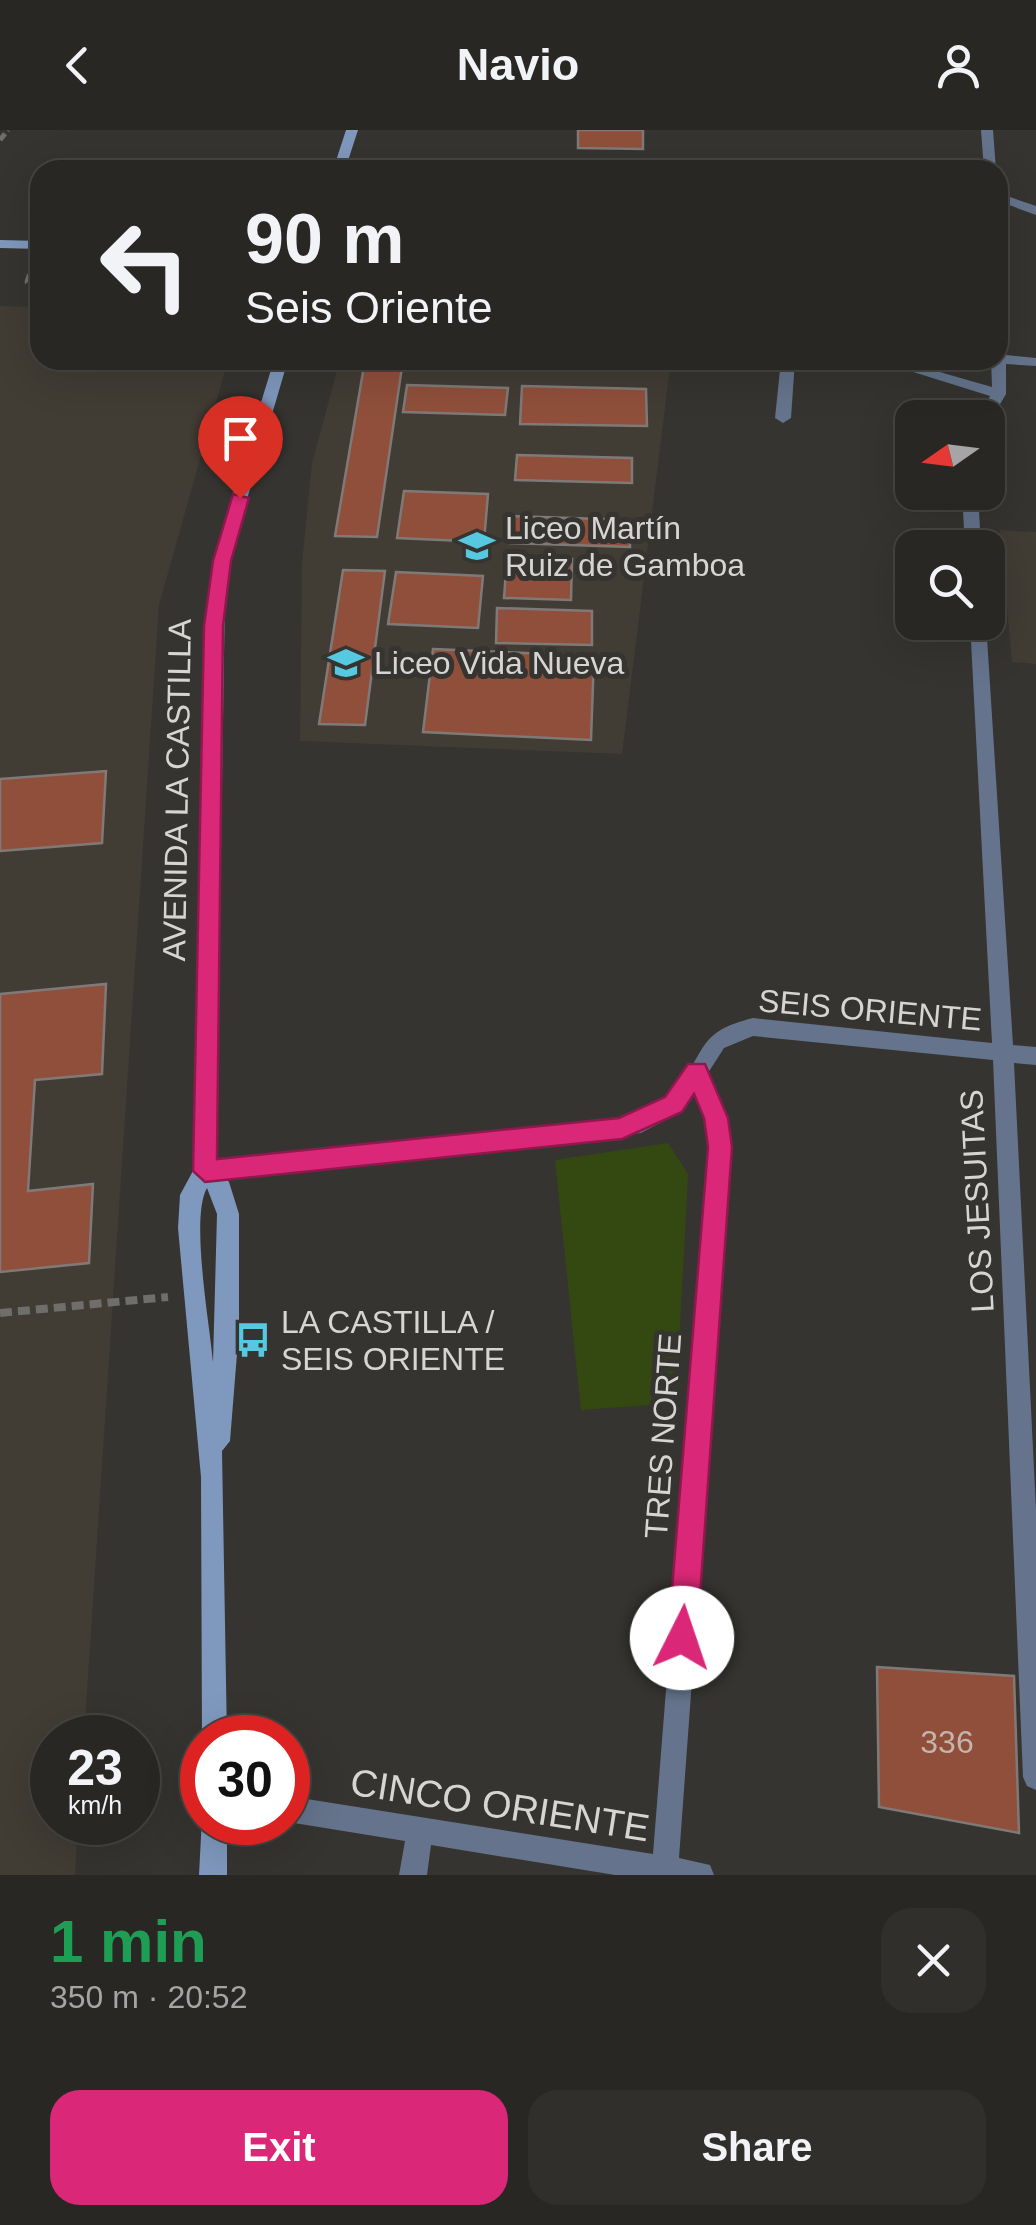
<!DOCTYPE html>
<html lang="en">
<head>
<meta charset="utf-8">
<style>
	:root { --surface:#282724; --page:#302f2c; --text:#f1f3f6; --muted:#a5a5a6; --line:#444441; --accent:#db2777 }
	body { margin:0; font-family:Arial,sans-serif; background:var(--page); color:var(--text); height:100vh; display:flex; flex-direction:column; font-size:38px; white-space:nowrap }
	* { box-sizing:border-box; margin:0 }
	p { font-size:32px; color:var(--muted) }
	.icon { flex:none; width:55px; height:55px; fill:none; stroke:currentColor; stroke-width:2; stroke-linecap:round; stroke-linejoin:round }
	.map { position:relative; height:1745px; overflow:hidden }
	.side { display:flex; flex-direction:column; background:var(--surface); flex:1 }
	.side>* { flex:none }
	.hud { position:absolute; left:30px; top:30px; width:978px; height:210px; border-radius:30px; box-shadow:0 10px 40px #0002,0 0 0 2px var(--line); background:#282724; color:var(--text); overflow:hidden }
	.needle { width:65px; rotate:256deg }
	.tools { position:absolute; left:895px; top:270px; display:grid; gap:20px }
	.tools a { display:grid; place-items:center; width:110px; height:110px; border-radius:20px; background:var(--surface); box-shadow:0 10px 40px #0002,0 0 0 2px var(--line); font-size:50px }
	.speed { position:absolute; left:30px; top:1585px; display:flex; gap:20px; font-size:50px; font-weight:700; text-align:center }
	.speed>* { display:grid; place-content:center; width:130px; height:130px; border-radius:50%; background:var(--surface); box-shadow:0 10px 40px #0002,0 0 0 2px var(--line); line-height:1 }
	.speed small { font-size:25px; font-weight:400 }
	.speed .limit { border:15px solid #d22; background:#fff; color:#111 }
	.pin { position:absolute; display:grid; place-items:center; width:85px; height:85px; color:#fff; margin:-102px -42px; border-radius:50% 50% 50% 0; rotate:-45deg; box-shadow:0 0 10px #0007 }
	.pin .icon { rotate:45deg }
	.me { position:absolute; width:110px; margin:-55px; rotate:4deg; stroke-linejoin:round; filter:drop-shadow(0 0 8px #0008) }
	.turn { display:flex; align-items:center; gap:35px; height:210px; padding:0 50px; font-size:45px }
	.turn .icon { width:130px; height:130px; stroke-width:2.5 }
	.turn b { display:block; font-size:70px; line-height:85px }
	.round { display:grid; place-items:center; flex:none; width:105px; height:105px; border-radius:30px; background:var(--page) }
	.overview { display:flex; align-items:center; justify-content:space-between; height:170px; padding:0 50px }
	h1 { font-size:60px; font-weight:800; line-height:75px; color:#1e9e55 }
	.button { display:flex; gap:20px; margin-top:auto; padding:20px 50px }
	.button a { flex:1; height:115px; border-radius:30px; background:var(--accent); color:#fff; font-size:40px; font-weight:800; line-height:115px; text-align:center }
	.button a+a { background:var(--page); color:var(--text) }
	header { display:flex; justify-content:space-between; align-items:center; height:130px; padding:0 50px; background:var(--surface); font-size:45px; font-weight:800 }
	.map>svg:first-child { display:block }
	.built { fill:#413c34 }
	.green { fill:#344911 }
	.building { fill:#8f4f3b; stroke:#7f7a78; stroke-width:2.5 }
	.lines { fill:none; stroke-linecap:round; stroke-linejoin:round }
	.path-far1 { stroke:#6f6e6b; stroke-width:5; stroke-dasharray:8 4; stroke-linecap:butt }
	.path { stroke:#6f6e6b; stroke-width:8; stroke-dasharray:12 6; stroke-linecap:butt }
	.lane { fill:#65748c; fill-rule:evenodd }
	.street { fill:#65748c; fill-rule:evenodd }
	.secondary { fill:#7f98bd; fill-rule:evenodd }
	.route { fill:#db2777; stroke:#8e194d; stroke-width:2.5 }
	.labels { text-anchor:middle; stroke-width:10; stroke-linejoin:round; paint-order:stroke }
	.poi-label { font-size:32px; fill:#d7d5d3; stroke:#353430; text-anchor:start }
	.street-label { font-size:32px; fill:#d7d5d3; stroke:#353430 }
	.near-number-label { font-size:32px; fill:#c5b4ad }
	.near-street-label { font-size:38px; fill:#d7d5d3; stroke:#353430 }
</style>
</head>
<body>
<header><svg class="icon" aria-label="back" viewBox="0 0 24 24"><path d="M15 5l-7 7 7 7"/></svg>Navio<svg class="icon" aria-label="person" viewBox="0 0 24 24"><circle cx="12" cy="8" r="4"/><path d="M4 21q1-7 8-7t8 7"/></svg></header>
<div class="map">
<svg width="1036" height="1745" viewBox="0 0 1036 1745">
	<rect width="100%" height="100%" fill="#353430"/>
	<g class="built">
		<path d="M0 176 40 177V230H228L159 475 84 1607 52 1608V1692L78 1693 75 1745H0Z"/>
		<path d="M340 230H671L622 624 300 611 302 432 312 333Z"/>
		<path d="M1000 400 1036 402V534L1012 532Z"/>
	</g>
	<path class="green" d="M668 1013 688 1044 676 1273 581 1280 555 1030Z"/>
	<g class="building">
		<path d="M578 0H643V19L578 18Z"/>
		<path d="M365 230H403L377 407 335 406Z"/>
		<path d="M407 255 508 258 505 285 403 282Z"/>
		<path d="M522 256 646 259 647 296 520 294Z"/>
		<path d="M517 325 632 328V353L515 350Z"/>
		<path d="M404 361 488 364 484 412 397 408Z"/>
		<path d="M511 386 630 390V417L510 413Z"/>
		<path d="M507 427 572 429 571 470 504 468Z"/>
		<path d="M343 440 385 441 365 595 319 594Z"/>
		<path d="M396 442 483 446 478 498 388 494Z"/>
		<path d="M497 478 592 481V515L496 513Z"/>
		<path d="M433 519 594 526 591 610 423 602Z"/>
		<path d="M106 641 102 713 0 721V649Z"/>
		<path d="M106 854 102 944 35 950 28 1061 93 1054 89 1133 0 1142V864Z"/>
		<path d="M877 1537 1014 1546 1019 1703 879 1677Z"/>
	</g>
	<g class="lines">
		<g class="path-far1">
			<path d="M0 10 8 0"/>
			<path d="M33 133 27 152 40 159"/>
		</g>
		<path class="path" d="M0 1183 168 1167"/>
		<path class="lane" d="M998 63 1036 76V85L998 71Z"/>
		<g class="street">
			<path d="M981 0H993L996 40H984Z"/>
			<path d="M998 170 1005 174 1006 225 1036 228V236L1006 234V264L990 291 988 292V288H978L990 266 875 230H898L992 257 991 230H998Z"/>
			<path d="M781 230H795L791 288 783 293 775 288Z"/>
			<path d="M962 362H978L981 418H965Z"/>
			<path d="M970 492H986L1013 915 1036 917V935L1014 933 1036 1380V1660L1027 1656 1023 1647 993 930 753 906 724 918 708 943 726 988 731 1017 679 1728 710 1735 714 1745H615L431 1715 427 1745H399L405 1711 288 1692V1666L653 1724 709 1017 706 988 696 964 673 986 641 1003 205 1051 197 1048 194 1041 197 1034 638 985C653 977 667 969 678 956 708 919 697 902 753 888L992 913Z"/>
		</g>
		<g class="secondary">
			<path d="M346 0H358L345 40H333Z"/>
			<path d="M0 110 40 111V119L0 118Z"/>
			<path d="M274 230H288L237 403 225 461 216 1038 229 1052 239 1084V1199L230 1311 222 1321 227 1608H202V1612L201 1347 178 1098 180 1065 194 1039 209 461 221 403ZM207 1058 217 1084 213 1232C210 1196 190 1087 207 1058Z"/>
			<path d="M202 1687V1692H227V1745H199Z"/>
		</g>
	</g>
	<path class="route" d="M233 364 249 368 231 431 223 496 217 1029 619 988 665 967 688 934H705L728 988 732 1017 697 1508 693 1519 682 1523 672 1519 668 1508 708 1017 704 988 694 964 682 982 622 1009 205 1052 193 1041 204 496 213 431Z"/>
	<defs>
		<symbol id="school-bare" viewBox="-9 -9 18 18"><path d="M0-5L7-2L0 1L-7-2ZM-4 1L0 2.5L4 1V4Q0 6-4 4Z" fill="#56c9e1" stroke="#353430" stroke-width="2.5" paint-order="stroke"/></symbol>
		<symbol id="bus-bare" viewBox="-9 -9 18 18"><path d="M-5-6H5V4H4V6H2V4H-2V6H-4V4H-5ZM-3.5-4V0h7V-4ZM-3.5 1.2v1.5H-2V1.2ZM2 1.2v1.5H3.5V1.2Z" fill="#56c9e1" stroke="#353430" stroke-width="2.5" paint-order="stroke"/></symbol>
	</defs>
	<g fill-rule="evenodd">
		<use href="#school-bare" x="452" y="391" width="50" height="50"/>
		<use href="#school-bare" x="321" y="508" width="50" height="50"/>
		<use href="#bus-bare" x="228" y="1185" width="50" height="50"/>
	</g>
	<g class="labels">
		<g class="poi-label">
			<text x="505" y="409">Liceo Martín<tspan x="505" dy="37">Ruiz de Gamboa</tspan></text>
			<text x="374" y="544">Liceo Vida Nueva</text>
			<text x="281" y="1203">LA CASTILLA /<tspan x="281" dy="37">SEIS ORIENTE</tspan></text>
		</g>
		<g class="street-label">
			<text transform="translate(177 660) rotate(-89)" y="11">AVENIDA LA CASTILLA</text>
			<text transform="translate(870 880) rotate(5)" y="11">SEIS ORIENTE</text>
			<text transform="translate(977 1071) rotate(-93)" y="11">LOS JESUITAS</text>
			<text transform="translate(663 1306) rotate(-86)" y="11">TRES NORTE</text>
		</g>
		<g class="near-number-label">
			<text x="947" y="1623">336</text>
		</g>
		<g class="near-street-label">
			<text transform="translate(500 1675) rotate(9)" y="13">CINCO ORIENTE</text>
		</g>
	</g>
</svg>
<div class="tools">
<a><svg class="needle" viewBox="-14 -14 28 28"><path d="M0-13l5 13h-10z" fill="#e53935"/><path d="M0 13l5-13h-10z" fill="#a5a5a6"/></svg></a>
<a><svg class="icon" aria-label="search" viewBox="0 0 24 24"><circle cx="10" cy="10" r="6"/><path d="M15 15l6 6"/></svg></a>
</div>
<div class="speed"><div>23<small>km/h</small></div><div class="limit">30</div></div>
<div class="pin" style="left:240px;top:368px;background:#d93025"><svg class="icon" aria-label="arrive" viewBox="0 0 24 24"><path d="M6 21V4h12l-3 4 3 4H6"/></svg></div>
<svg class="me" style="left:682px;top:1508px" viewBox="-20 -20 40 40"><circle r="19" fill="#fff"/><path d="M0-13L10 11 0 6-10 11z" fill="#db2777"/></svg>
<div class="hud">
<div class="turn"><svg class="icon" aria-label="left" viewBox="0 0 24 24"><path d="M17 20v-9H6M10 6l-5 5 5 5"/></svg><div><b>90 m</b>Seis Oriente</div></div>
</div>
</div>
<section class="side">
<div class="overview"><div><h1>1 min</h1><p>350 m · 20:52</p></div><a class="round"><svg class="icon" aria-label="close" viewBox="0 0 24 24"><path d="M6 6l12 12M18 6L6 18"/></svg></a></div>
<div class="button"><a>Exit</a><a>Share</a></div>
</section>
</body>
</html>
